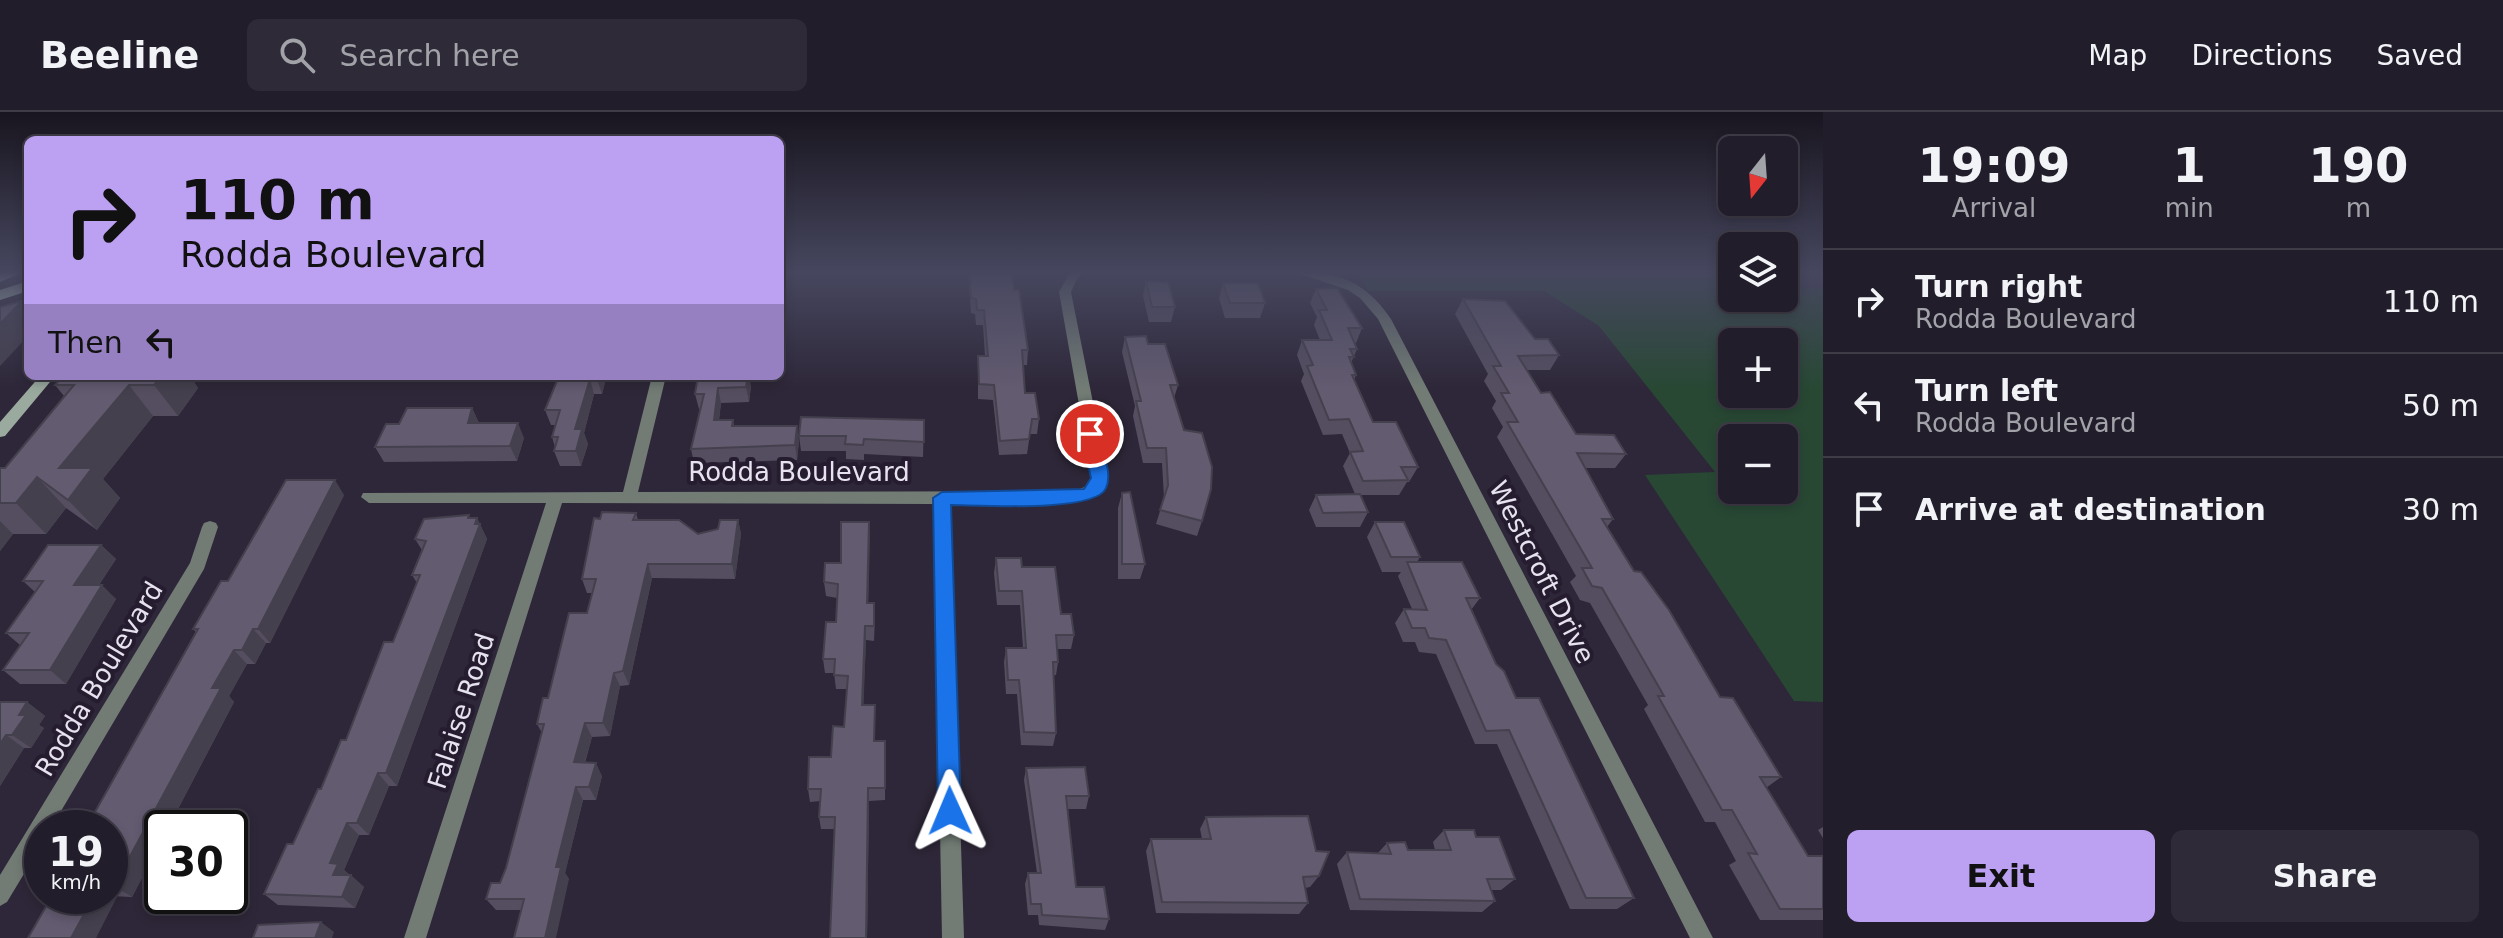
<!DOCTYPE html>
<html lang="en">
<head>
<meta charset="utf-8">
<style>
	:root { --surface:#221d2b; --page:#2e2a37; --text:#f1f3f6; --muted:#a2a2a9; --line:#3f3b47; --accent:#bca0f2 }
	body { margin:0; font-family:"DejaVu Sans",sans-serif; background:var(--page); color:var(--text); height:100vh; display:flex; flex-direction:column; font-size:30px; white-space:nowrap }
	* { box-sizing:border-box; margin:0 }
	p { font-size:26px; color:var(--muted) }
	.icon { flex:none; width:44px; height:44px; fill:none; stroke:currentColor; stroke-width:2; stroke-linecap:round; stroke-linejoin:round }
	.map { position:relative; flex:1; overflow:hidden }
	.panel { display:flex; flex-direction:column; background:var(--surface); width:680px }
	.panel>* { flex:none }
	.hud { position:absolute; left:24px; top:24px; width:760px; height:244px; border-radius:12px; box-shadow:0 4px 12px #0003,0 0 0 2px var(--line); background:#bca0f2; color:#111; overflow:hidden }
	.needle { width:52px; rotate:197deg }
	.tools { position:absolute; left:1718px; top:24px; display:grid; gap:16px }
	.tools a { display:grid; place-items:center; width:80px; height:80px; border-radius:12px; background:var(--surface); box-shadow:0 4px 12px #0003,0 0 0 2px var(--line); font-size:40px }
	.speed { position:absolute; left:24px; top:698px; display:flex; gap:16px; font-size:40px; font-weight:700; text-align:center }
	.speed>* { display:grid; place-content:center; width:104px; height:104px; border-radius:50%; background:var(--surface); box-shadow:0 4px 12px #0003,0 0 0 2px var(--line); line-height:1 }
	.speed small { font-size:20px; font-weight:400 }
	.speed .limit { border:4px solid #111; border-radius:12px; background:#fff; color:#111 }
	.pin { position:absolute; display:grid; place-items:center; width:68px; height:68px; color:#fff; margin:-34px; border:4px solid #fff; border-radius:50%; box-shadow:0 2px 8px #0007 }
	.me { position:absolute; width:88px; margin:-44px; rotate:359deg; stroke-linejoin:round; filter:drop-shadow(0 0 6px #0008) }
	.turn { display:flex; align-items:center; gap:28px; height:168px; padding:0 24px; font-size:36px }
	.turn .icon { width:104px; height:104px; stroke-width:2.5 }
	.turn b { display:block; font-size:56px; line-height:68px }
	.then { display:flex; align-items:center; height:76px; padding:0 24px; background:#0003; gap:16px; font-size:30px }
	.eta { display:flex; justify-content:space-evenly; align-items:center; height:136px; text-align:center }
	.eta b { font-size:48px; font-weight:600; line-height:56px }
	.button { display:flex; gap:16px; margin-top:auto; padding:16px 24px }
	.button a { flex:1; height:92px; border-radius:12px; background:var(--accent); color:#111; font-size:32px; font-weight:600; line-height:92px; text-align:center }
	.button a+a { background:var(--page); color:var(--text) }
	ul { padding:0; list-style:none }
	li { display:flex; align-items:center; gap:24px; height:104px; padding:0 24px; border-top:2px solid var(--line) }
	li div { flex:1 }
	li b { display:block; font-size:30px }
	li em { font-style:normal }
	header { display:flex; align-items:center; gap:48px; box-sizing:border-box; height:112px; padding:0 40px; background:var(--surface); border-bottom:2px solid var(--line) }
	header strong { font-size:38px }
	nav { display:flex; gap:44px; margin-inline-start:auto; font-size:28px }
	.search { width:560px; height:72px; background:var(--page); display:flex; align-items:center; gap:20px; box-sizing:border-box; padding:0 28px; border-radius:12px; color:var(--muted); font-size:30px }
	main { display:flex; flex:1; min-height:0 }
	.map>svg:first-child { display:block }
	.built { fill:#382e47 }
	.green { fill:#284834; fill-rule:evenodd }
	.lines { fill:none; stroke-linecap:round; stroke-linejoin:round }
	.street { fill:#727c75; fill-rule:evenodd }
	.secondary { fill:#9baa9f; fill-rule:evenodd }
	.primary { fill:#bacec0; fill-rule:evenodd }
	.wall { fill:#554e60 }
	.shaded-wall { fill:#45404e }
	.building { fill:#635b70; stroke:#45404e; stroke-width:2 }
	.route { fill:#1a73e8; stroke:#114b97; stroke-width:2 }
	.labels { text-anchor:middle; stroke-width:8; stroke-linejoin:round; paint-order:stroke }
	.street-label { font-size:26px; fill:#e7e2ef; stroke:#251d2f }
</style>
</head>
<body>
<header>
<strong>Beeline</strong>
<div class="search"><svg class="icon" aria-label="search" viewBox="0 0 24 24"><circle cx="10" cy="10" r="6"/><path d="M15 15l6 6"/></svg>Search here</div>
<nav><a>Map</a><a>Directions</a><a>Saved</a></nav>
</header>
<main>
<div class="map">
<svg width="1823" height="826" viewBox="0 0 1823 826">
	<rect width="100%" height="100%" fill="#2e2739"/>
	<path class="built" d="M1784 160H1823V176L1784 175Z"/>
	<path class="green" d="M1358 160H1732V186H1784V175L1823 176V590L1794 589 1645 363 1715 360 1599 214 1544 179H1368ZM1732 230H1784V282H1732ZM1732 326H1784V378H1732Z"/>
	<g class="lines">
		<g class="street">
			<path d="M1070 160H1084L1077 167 1071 180 1108 366 1102 381 1075 391 950 392 964 826H942L934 392 562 391 426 826H404L546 391H369L361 385 363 381 623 380 652 264H666L638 380 1074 379 1090 373 1092 366 1059 180Z"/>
			<path d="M1295 160C1339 160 1365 169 1391 207L1713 826H1690L1378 207 1360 186 1348 178Z"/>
			<path d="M210 409 216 411 218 415 204 457 51 716H42V732L7 790 0 794V763L190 451 202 415 204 411Z"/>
		</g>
		<path class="secondary" d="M40 264H55L5 324 0 325V310Z"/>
		<g class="primary">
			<path d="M0 160H23L0 170Z"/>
			<path d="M28 169V179L0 188V178Z"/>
		</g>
	</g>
	<g class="wall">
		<path d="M968 160H1012L1014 178 1028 238 1027 253H1023L1025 281 1039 307 1037 322H1030L1027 342 999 343 993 288 978 287V244H985L983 213H976L975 202 971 201Z"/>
		<path d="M1146 169 1175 195 1171 210H1149L1143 184Z"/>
		<path d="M1223 171 1265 191 1260 206H1225L1219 186Z"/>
		<path d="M1316 177 1362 216 1356 231H1354L1357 237 1351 251 1356 263 1354 268 1373 310 1418 355 1409 370H1407L1399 383H1361L1368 400 1360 415H1316L1309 398 1316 383 1355 382 1343 354 1350 341 1342 322 1323 323 1301 269 1304 262 1297 243 1302 228H1320L1314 213 1317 205 1310 191Z"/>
		<path d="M1463 187 1535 227 1559 243 1550 258H1527L1541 281 1576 322 1626 342 1615 356H1585L1613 407 1607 415 1634 459 1720 585 1781 665 1766 676 1808 744H1823V808H1760L1729 753 1736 749 1715 710H1705L1644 597 1648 593 1590 491 1580 488 1570 470 1576 464 1497 325 1503 315 1492 296 1496 289 1484 269 1488 262 1455 202Z"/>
		<path d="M1125 225 1148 232 1178 273 1174 286 1202 409 1197 424 1156 412 1164 386 1162 351H1143L1133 304 1135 294 1122 240Z"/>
		<path d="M63 264H190L198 276 178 304H153L103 367 120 386 97 418 66 396 46 422H13L0 439V356H5L64 284 55 273Z"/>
		<path d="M559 264 606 266 602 282H594L584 321 588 332 581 354H560L554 339 555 335 552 325 555 313H551L545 298Z"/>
		<path d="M698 264 751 274 749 290 721 291 719 308H733L734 314 799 329 797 348 694 351 691 337 700 297H699L695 282Z"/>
		<path d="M472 296 479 311 524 326 517 349 384 350 375 335 399 312Z"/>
		<path d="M924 308 923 345 864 342V348L846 347V339H801L799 324Z"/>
		<path d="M1122 381 1145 452 1140 467H1118V396Z"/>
		<path d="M344 383 270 531H266L255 552H247L229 584 234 590 132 785 110 784V716L196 520 193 517 228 469Z"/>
		<path d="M636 401 638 408 698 422 718 417 738 408 741 422 735 467 652 466 629 573 620 574 610 624 592 625 585 651 602 664 596 688H583L565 761 569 767 521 798H496L486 787 500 771 506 756 542 621 537 612 587 501 592 481H587L582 467 600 407Z"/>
		<path d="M471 406H477L487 427 397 674H389L369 723H359L344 758 364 775 355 796 278 793 264 782 293 732 346 628 393 530 417 471 412 463 422 438 415 427Z"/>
		<path d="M869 410 868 491 875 505 874 529 866 528 863 593H875V629H885V688L869 689 867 826H830L835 717H821L819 705 820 689 810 690 808 677 831 645 844 615 847 577H836L834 561H825L823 547 836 510 837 486 826 484 824 470 841 451Z"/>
		<path d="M1375 410 1420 445 1417 450 1480 486 1471 498 1496 552 1634 786 1617 797H1570L1497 632H1475L1436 542 1419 540 1415 530H1403L1395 511 1404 497H1412L1398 464 1401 460H1382L1367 425Z"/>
		<path d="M101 433 116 447 99 473 116 487 66 572H20L3 558 20 533 6 521 35 480 23 469Z"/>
		<path d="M996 446 1022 455 1061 502 1074 523 1071 537H1057L1058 550 1056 563H1053L1056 621 1053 634 1021 633 1017 582H1006L1004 550 1006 536H1023L1020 493H997L994 461Z"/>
		<path d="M0 590H27L45 604 39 613 44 616 31 636H24L0 674Z"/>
		<path d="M1026 656 1089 684 1086 697H1068L1076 775 1109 807 1105 818 1039 813 1038 803H1028L1025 772 1028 761H1037L1024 668Z"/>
		<path d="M1206 705 1319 764 1310 775 1305 776 1308 791 1299 802 1156 801 1146 739 1151 727H1202L1200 717Z"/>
		<path d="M1823 715V726L1818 718Z"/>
		<path d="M1444 718 1476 725 1515 767 1501 778H1491L1495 789 1482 800 1350 798 1337 752 1347 740 1378 741 1387 731 1408 738H1435L1433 730Z"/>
	</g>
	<g class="shaded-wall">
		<path d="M22 189 28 195V224L0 254V212Z"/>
		<path d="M161 264H190L198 276 178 304 154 273Z"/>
		<path d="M598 264H606V266L602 282 597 267Z"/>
		<path d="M748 264H749L751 274 749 290 746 275Z"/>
		<path d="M590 267 594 282 584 321 588 332 581 354 576 339 575 317Z"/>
		<path d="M129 273 153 304 103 367 120 386 97 418 68 388 59 356Z"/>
		<path d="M718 276 721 291 717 323 714 308Z"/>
		<path d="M472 296 479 311H468Z"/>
		<path d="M518 311 524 326 517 349 510 334Z"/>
		<path d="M797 314 799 329 797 348 795 333Z"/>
		<path d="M37 365 66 396 46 422 16 391Z"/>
		<path d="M335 368 344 383 270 531 258 517Z"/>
		<path d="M477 406 487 427 397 674 386 661Z"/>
		<path d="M738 408 741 422 735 467 732 452Z"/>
		<path d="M0 409 13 422 0 439Z"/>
		<path d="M869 410 870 424 868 505 867 491Z"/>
		<path d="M101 433 116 447 89 487 74 473Z"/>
		<path d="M648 452 652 466 629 573 623 559Z"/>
		<path d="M102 473 116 487 66 572 50 558Z"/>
		<path d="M865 514 866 528 863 607 862 593Z"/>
		<path d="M253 517 266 531 255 552 242 538Z"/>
		<path d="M234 538 247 552 229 584 234 590 168 716H162V728L132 785 114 774 212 576Z"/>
		<path d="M614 561 620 574 610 624 603 611Z"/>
		<path d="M27 590 45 604 39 613 44 616 31 636 12 623 19 603Z"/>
		<path d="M585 611 592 625 581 663 574 650Z"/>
		<path d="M6 623 24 636 0 674V632Z"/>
		<path d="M596 651 602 664 596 688 589 675Z"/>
		<path d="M378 661 389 674 369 723 357 711Z"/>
		<path d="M576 675 583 688 565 761 569 767 556 826H545L556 755Z"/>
		<path d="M868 676 869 689 867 826H866Z"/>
		<path d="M347 711 359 723 344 758 351 764 333 763 330 751Z"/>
		<path d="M351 763 364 775 355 796 342 785Z"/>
		<path d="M110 780 117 785 96 826H71L94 784H110Z"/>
		<path d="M321 810 334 820 332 826H315Z"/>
	</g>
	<g class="building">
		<path d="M969 160H1012L1014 178H1019L1028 238H1022L1025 281H1035L1039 307H1032L1029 327 1000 329 994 273 979 272 978 244H988L984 198H977L976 187 971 186Z"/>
		<path d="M1146 169 1168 170 1175 195H1152Z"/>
		<path d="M1223 171H1258L1265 191H1230Z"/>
		<path d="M1337 176 1362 216H1348L1357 237H1350L1354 245H1349L1356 263H1352L1373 310H1396L1418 355H1401L1408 368 1363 369 1350 340 1363 339 1349 307 1329 308 1307 254 1313 253 1302 228H1332L1319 198H1327L1316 177Z"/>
		<path d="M1463 187 1505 189 1535 227H1548L1559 243 1518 244 1541 281 1550 280 1576 322 1614 323 1626 342 1577 341 1613 407H1602L1634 459 1641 460 1669 498 1720 585 1733 586 1781 665H1760L1808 744H1823V797H1780L1748 741 1757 742 1732 698H1722L1658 584H1664L1602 476 1592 474 1582 456H1592L1507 310H1518L1501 281H1509L1493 254H1501Z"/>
		<path d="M22 189 0 212V195Z"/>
		<path d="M1146 224 1148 232H1165L1178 273H1170L1184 318 1202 321 1212 355 1211 377 1202 409 1160 398 1168 373 1166 336H1147L1136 289H1141L1125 225Z"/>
		<path d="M63 264H161L154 273H129L59 356H92L68 388 37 365 16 391H0V356H5L74 273H55Z"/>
		<path d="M559 264H598L597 267H590L575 317H582L576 339H554L558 325H552L560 298H545Z"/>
		<path d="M698 264H748L746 275 718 276 714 308H733L732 314H797L795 333 691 337 704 282H695Z"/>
		<path d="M407 296H472L468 311H518L510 334 375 335 386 312H399Z"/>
		<path d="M801 305 924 308V330L864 327 863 333 845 332 846 324H799Z"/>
		<path d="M286 368H335L258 517H253L242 538H234L212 576H221L114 774H110V716H86L198 517H193L221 469H228Z"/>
		<path d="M1130 380 1145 452H1122V381Z"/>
		<path d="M1360 382 1368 400 1323 401 1316 383Z"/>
		<path d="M602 400 636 401 633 408H679L698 422 718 417 720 408H738L732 452H648L623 559 614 561 603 611H585L574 650 596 651 589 675H576L556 755H561L545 826H514L524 787H486L491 771H500L506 756 544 612H537L543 586H548L569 501H587L596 467H582L594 406 600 407Z"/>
		<path d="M469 403 468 406H477L475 412H480L386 661H378L357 711H347L330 751 338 752 333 763H351L342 785 264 782 287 732H293L318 677H321L341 628H346L384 530H393L420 463H412L426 429 415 427 424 407Z"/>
		<path d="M841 410H869L867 491H874V514H865L862 593H875L874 629H885V676H868L866 826H830L835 705H819L821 677H808L809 645H831L833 614 844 615 848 564 834 563 835 547H823L826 510H836L838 472 824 470 825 451H841Z"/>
		<path d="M1375 410H1404L1420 445H1391Z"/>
		<path d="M48 433H101L74 473H102L50 558H3L29 521H6L43 469H23Z"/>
		<path d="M996 446H1021L1022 455H1055L1061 502H1071L1074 523H1056L1058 550H1053L1056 621 1024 620 1019 568H1008L1006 536H1026L1022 479H999Z"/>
		<path d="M1407 450H1462L1480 486H1466L1496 552 1504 559 1516 586H1539L1634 786H1586L1509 618 1486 619 1446 528 1429 526 1425 516H1412L1404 497 1427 498Z"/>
		<path d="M0 590H27L19 603H26L12 623H6L0 632Z"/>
		<path d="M1085 655 1089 684H1066L1076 775H1104L1109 807 1042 803 1041 792H1031L1028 761H1041L1026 656Z"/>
		<path d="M1308 704 1316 739 1329 740 1319 764 1303 765 1308 791 1162 790 1151 727H1211L1206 705Z"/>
		<path d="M1444 718H1474L1476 725H1499L1515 767H1487L1495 789 1360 787 1347 740 1391 742 1387 731 1405 730 1408 738H1451Z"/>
		<path d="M52 784H94L71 826H28Z"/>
		<path d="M321 810 315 826H253L258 813Z"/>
	</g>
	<linearGradient id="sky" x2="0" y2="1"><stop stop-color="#19151f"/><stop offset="0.58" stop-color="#46475f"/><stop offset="1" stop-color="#46475f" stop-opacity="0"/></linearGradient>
	<rect width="1823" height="276" fill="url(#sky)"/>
	<path class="route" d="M1090 316 1098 322C1102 338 1113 361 1106 376 1096 401 977 393 951 393L961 699 958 707 950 710 942 707 938 699 933 386 942 380 1084 377 1091 366 1081 322Z"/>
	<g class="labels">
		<g class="street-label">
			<text x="799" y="369">Rodda Boulevard</text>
			<text transform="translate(1542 460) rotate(63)" y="9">Westcroft Drive</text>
			<text transform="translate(99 567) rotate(-59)" y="9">Rodda Boulevard</text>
			<text transform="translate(461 599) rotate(-72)" y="9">Falaise Road</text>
		</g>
	</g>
</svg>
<div class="tools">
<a><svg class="needle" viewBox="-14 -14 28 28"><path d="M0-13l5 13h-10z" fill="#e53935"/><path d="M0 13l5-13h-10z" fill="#a2a2a9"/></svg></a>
<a><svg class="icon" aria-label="layers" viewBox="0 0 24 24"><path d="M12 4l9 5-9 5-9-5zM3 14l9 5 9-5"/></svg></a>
<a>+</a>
<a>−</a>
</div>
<div class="speed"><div>19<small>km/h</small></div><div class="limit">30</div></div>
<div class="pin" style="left:1090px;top:322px;background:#d93025"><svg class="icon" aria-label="arrive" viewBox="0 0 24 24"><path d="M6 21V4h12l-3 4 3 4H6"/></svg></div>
<svg class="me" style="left:950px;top:699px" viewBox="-20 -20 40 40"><path d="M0-17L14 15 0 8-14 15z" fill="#1a73e8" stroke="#fff" stroke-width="4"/></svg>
<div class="hud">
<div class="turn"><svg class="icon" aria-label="right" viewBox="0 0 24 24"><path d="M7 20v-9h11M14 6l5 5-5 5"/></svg><div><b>110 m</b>Rodda Boulevard</div></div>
<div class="then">Then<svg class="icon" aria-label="left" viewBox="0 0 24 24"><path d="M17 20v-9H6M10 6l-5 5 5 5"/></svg></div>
</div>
</div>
<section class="panel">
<div class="eta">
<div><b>19:09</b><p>Arrival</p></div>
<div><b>1</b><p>min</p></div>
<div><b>190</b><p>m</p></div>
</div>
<ul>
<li><svg class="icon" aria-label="right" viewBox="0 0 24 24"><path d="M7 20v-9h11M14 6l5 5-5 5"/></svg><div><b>Turn right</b><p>Rodda Boulevard</p></div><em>110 m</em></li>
<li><svg class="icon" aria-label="left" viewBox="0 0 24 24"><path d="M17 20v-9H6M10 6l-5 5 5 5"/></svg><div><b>Turn left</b><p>Rodda Boulevard</p></div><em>50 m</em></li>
<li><svg class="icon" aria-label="arrive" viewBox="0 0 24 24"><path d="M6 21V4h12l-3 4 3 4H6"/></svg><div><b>Arrive at destination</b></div><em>30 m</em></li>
</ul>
<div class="button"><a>Exit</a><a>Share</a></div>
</section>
</main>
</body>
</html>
